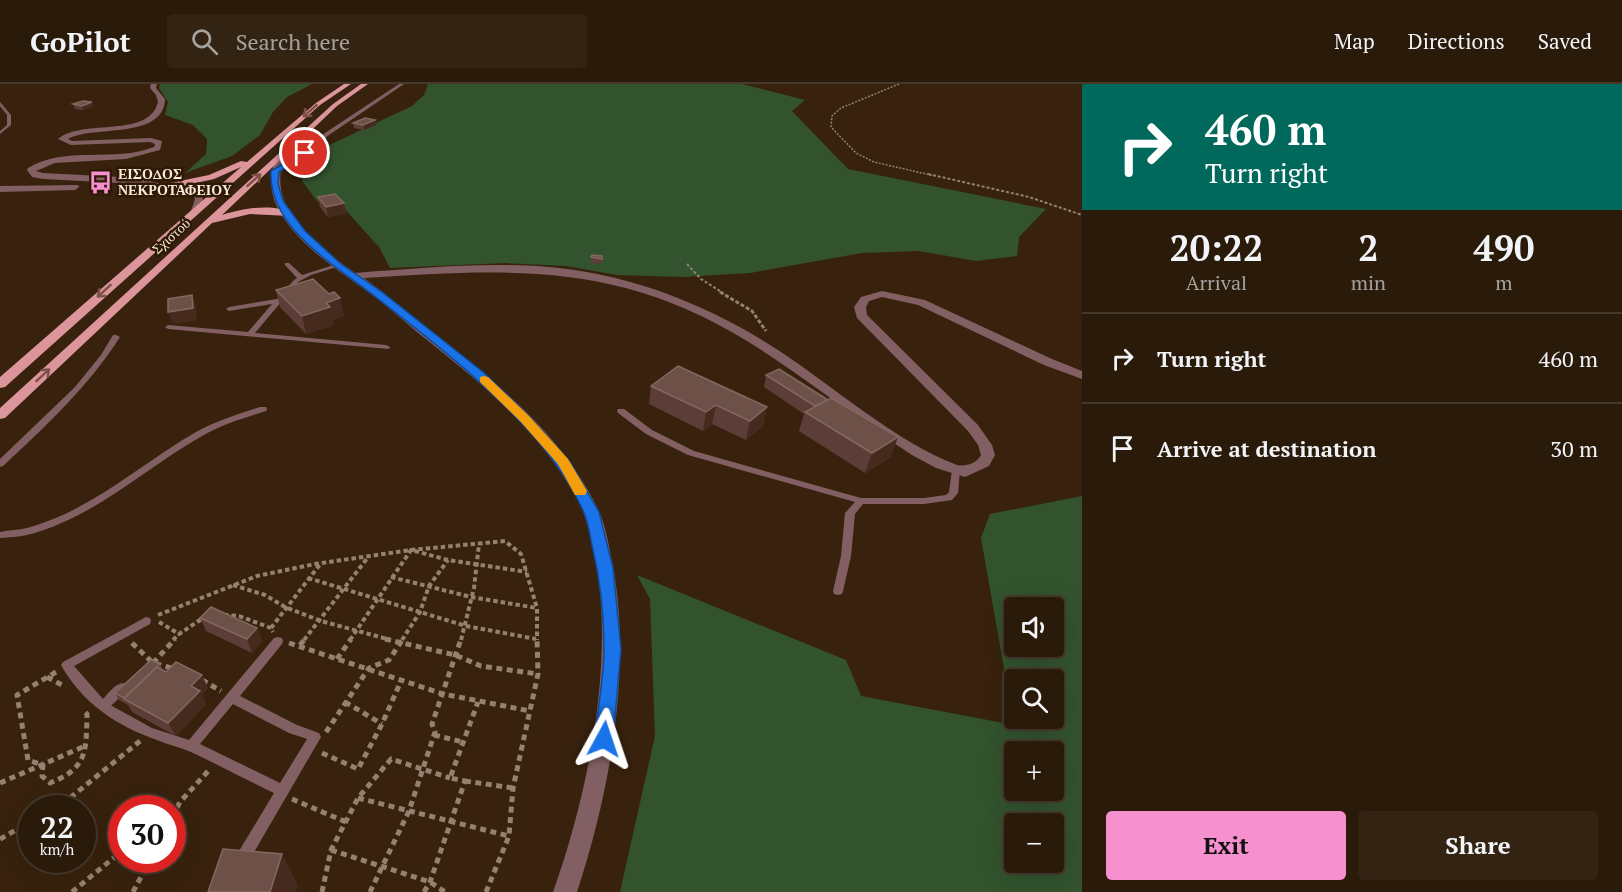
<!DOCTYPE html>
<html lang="en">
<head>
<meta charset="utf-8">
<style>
	:root { --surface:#2a1a0a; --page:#322313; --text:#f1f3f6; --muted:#a5a19c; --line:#46382b; --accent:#f690cf }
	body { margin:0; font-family:"PT Serif",serif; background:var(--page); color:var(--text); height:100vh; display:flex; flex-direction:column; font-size:22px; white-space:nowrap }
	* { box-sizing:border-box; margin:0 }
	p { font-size:20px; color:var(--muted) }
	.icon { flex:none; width:33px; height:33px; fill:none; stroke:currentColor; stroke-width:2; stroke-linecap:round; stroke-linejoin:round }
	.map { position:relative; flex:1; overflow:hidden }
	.details { display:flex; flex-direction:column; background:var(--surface); width:540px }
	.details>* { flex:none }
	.banner { background:#00695c; color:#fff; overflow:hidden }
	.controls { position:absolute; left:1004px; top:513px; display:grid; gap:12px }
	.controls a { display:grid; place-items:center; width:60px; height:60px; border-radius:6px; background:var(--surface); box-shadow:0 6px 24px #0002,0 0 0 2px var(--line); font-size:30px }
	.speed { position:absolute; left:18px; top:711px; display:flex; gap:12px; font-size:30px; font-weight:700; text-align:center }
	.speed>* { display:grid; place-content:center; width:78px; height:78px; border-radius:50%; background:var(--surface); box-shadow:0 6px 24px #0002,0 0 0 2px var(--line); line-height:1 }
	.speed small { font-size:15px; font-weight:400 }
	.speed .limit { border:9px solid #d22; background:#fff; color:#111 }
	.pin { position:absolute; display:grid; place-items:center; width:51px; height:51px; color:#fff; margin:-26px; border:3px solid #fff; border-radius:50%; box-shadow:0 2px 6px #0007 }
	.me { position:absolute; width:66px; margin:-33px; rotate:5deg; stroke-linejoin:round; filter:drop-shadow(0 0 4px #0008) }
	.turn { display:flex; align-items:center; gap:21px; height:126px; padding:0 24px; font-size:27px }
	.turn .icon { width:78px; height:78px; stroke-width:2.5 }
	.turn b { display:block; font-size:42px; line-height:51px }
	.eta { display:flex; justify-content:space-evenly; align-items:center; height:102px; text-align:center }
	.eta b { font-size:36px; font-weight:700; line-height:42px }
	.action { display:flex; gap:12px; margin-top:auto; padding:12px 24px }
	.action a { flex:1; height:69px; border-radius:6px; background:var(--accent); color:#111; font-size:24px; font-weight:700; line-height:69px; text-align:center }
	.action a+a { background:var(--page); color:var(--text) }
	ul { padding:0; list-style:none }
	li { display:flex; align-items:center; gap:18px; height:90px; padding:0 24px; border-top:2px solid var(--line) }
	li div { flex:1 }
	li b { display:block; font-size:22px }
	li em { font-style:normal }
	header { display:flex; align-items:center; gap:36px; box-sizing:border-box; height:84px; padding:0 30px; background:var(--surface); border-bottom:2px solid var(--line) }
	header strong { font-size:28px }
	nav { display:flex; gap:33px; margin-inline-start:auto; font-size:21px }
	.search { width:420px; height:54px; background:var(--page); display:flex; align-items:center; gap:15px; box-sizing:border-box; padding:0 21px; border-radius:6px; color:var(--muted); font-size:22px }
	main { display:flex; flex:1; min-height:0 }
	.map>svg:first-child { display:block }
	.green { fill:#32532e; fill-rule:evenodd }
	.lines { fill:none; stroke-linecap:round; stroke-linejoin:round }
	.path-far4 { stroke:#948170; stroke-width:1.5; stroke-dasharray:2 1.5; stroke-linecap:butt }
	.path-far3 { stroke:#948170; stroke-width:2; stroke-dasharray:3 2; stroke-linecap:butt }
	.path-far2 { stroke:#948170; stroke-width:3; stroke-dasharray:4 2; stroke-linecap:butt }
	.path-far1 { stroke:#948170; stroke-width:4; stroke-dasharray:4.5 3; stroke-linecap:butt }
	.path { stroke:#948170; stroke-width:5; stroke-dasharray:6 4.5; stroke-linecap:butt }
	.lane { fill:#815f62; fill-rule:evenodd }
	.street { fill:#815f62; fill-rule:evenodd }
	.primary { fill:#db959b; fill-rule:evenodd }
	.wall { fill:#5c3d37 }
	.shaded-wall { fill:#462a1e }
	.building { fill:#6d5048; stroke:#836860; stroke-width:1.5 }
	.oneway { stroke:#7c5148 }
	.route { fill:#1a73e8; stroke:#114b97; stroke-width:1.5 }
	.slow { fill:#f59e0b }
	.labels { text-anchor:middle; stroke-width:5; stroke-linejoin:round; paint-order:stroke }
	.far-poi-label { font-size:14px; font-weight:bold; fill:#f9eadd; stroke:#2e1904; text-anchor:start }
	.far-street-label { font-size:14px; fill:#f9eadd; stroke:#2e1904 }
</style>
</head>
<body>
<header>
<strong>GoPilot</strong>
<div class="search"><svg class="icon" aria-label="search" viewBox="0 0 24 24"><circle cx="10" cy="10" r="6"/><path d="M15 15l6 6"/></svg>Search here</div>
<nav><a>Map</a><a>Directions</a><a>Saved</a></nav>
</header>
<main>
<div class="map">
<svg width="1082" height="808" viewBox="0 0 1082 808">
	<rect width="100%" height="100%" fill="#38220d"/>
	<g class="green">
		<path d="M160 0H312L287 13 273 28 260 51 232 72 185 89 206 70 207 55 193 41 165 31 168 18 159 4Z"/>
		<path d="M428 0H742L805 16 792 27 848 85 1046 125 1019 153 1017 172 976 177 919 167 862 169 750 189 683 193 617 191 566 182 505 179 390 184 379 163 340 120 318 118 302 97 306 79 325 63 412 22 424 11Z"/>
		<path d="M1082 412V808H620L655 652 650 515 637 491 846 576 861 612 1014 641 981 454 990 430ZM1014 524H1053V562H1014ZM1014 596H1053V634H1014ZM1014 668H1053V706H1014ZM1014 740H1053V778H1014Z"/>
	</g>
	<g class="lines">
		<path class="path-far4" d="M899 0 841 24 832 32 831 43 856 69 874 78 935 92"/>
		<g class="path-far3">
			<path d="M928 90 1029 113 1082 131"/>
			<path d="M687 180 701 195 723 209"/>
		</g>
		<path class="path-far2" d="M720 208 752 227 766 247"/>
		<g class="path-far1">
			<path d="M391 493 471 513 537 524"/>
			<path d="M308 494 466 542 536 555"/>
			<path d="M233 501 265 511 285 523 321 537 391 556"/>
			<path d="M158 531 257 492 315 480 411 466 505 457 521 470 537 524V556"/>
			<path d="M224 531 239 532 271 544 273 548"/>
			<path d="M159 538 179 550 203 534"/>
			<path d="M271 544 321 479"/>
			<path d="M173 556 179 550"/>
			<path d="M304 556 369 472"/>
			<path d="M350 556 411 466 448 476 527 488"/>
			<path d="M402 556 420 528 429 502 448 476"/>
			<path d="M461 556 474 504 479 460"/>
		</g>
		<g class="path">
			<path d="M385 555 455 571 481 582 538 590"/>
			<path d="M132 559 153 579 172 584"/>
			<path d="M289 559 443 610 530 627"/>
			<path d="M300 561 305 555"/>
			<path d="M337 575 351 555"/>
			<path d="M153 579 175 555"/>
			<path d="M56 588 17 611 28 676 43 681 42 692 50 699C88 684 86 667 87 630L84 627"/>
			<path d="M47 593 62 601"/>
			<path d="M202 596 221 607"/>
			<path d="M345 618 382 640"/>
			<path d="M326 648 369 584 389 576 403 555"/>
			<path d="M434 651 463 658"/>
			<path d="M322 669 358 685 382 640 401 597"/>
			<path d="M465 697 513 704"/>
			<path d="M0 699 85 662"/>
			<path d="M358 714 509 752"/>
			<path d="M292 715 346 738"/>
			<path d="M52 724 70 714 140 657"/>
			<path d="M172 733 180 718 210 685"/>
			<path d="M0 755 32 737"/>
			<path d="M331 766 430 798 445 808"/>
			<path d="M72 808 122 767"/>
			<path d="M133 808 150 776"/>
			<path d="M322 808 331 766 358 714 391 675 450 694"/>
			<path d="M370 808 409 727 435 648 432 640 461 555"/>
			<path d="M424 808 430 798 465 697 450 694 478 618"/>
			<path d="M486 808 509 752 513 704 538 590 537 555"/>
		</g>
		<g class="lane">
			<path d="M399 0H404L329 51 307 70 277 88H273V86L303 68 325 49Z"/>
			<path d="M0 18 11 31V41L0 50V47L7 41V31L0 22Z"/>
			<path d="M285 179H289L302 191 337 180 340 182 311 191 298 198 255 249 386 261 390 263 389 265 168 245 165 243 168 241 248 248 272 220 229 227 226 225 229 223 277 215 294 196 297 194 285 181Z"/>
			<path d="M113 251H116L120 253C88 303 46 342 3 382L0 383V375L75 303 101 271Z"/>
			<path d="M260 323H266L267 325 266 327C244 334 222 340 202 352 144 385 94 434 27 451 18 453 9 453 0 454V448C9 446 19 446 27 444 91 427 140 380 196 348 216 337 238 330 260 323Z"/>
			<path d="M618 325H624L652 346 694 367 861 414H924L946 411 949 408 952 386 956 383 960 386 958 409 952 416 924 420H863L855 430 851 472 843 507 842 510 838 511 834 510 833 507 841 472 845 429 855 418 688 371 646 350 618 329 617 327Z"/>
			<path d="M146 533 150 534 151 537 150 540 74 582 103 615C109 609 117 596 127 600L129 603 127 606 111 622H112L152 644 189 656 274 554 278 553 282 554 283 557 282 560 240 612 297 641 319 649 321 653 246 782 241 784 236 782 234 777 236 772 274 709C246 696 219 681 191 668 180 663 168 661 157 656 117 642 82 619 61 581L63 578ZM233 620 289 649 307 655 280 699 200 660Z"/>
		</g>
		<g class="street">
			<path d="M151 0H157L156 4 165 15C164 56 92 41 68 55L72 57 151 54 162 57 160 66 126 75 55 79 36 87 43 89 139 94 157 99 184 100 200 107 203 115 199 129 191 127 195 115 192 109 178 104 147 105 139 100 43 95 32 93 27 86 28 84C65 61 114 79 154 63L155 60 150 58 71 61 58 55C83 34 149 55 158 18L156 11 150 4Z"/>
			<path d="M280 71 284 73C266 127 316 161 355 189 423 184 492 177 559 184 638 193 712 223 778 266 833 302 896 358 957 381 966 383 977 379 981 371L978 361 968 347 857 234 854 223 861 213 882 207 925 216 1052 275 1082 287V295L1044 281 918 221 882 213 869 217 866 223 867 231 978 341 992 361 995 371 989 382 965 393 936 384 912 371C856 335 804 292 747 257 617 177 509 185 364 194 387 211 409 230 431 248 495 297 562 350 598 425 606 442 609 463 613 482 632 586 610 708 577 808H553C592 699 623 542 584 430 580 418 573 408 567 398 529 336 472 292 417 248 404 237 392 226 379 216 345 190 307 169 283 133 270 114 268 95 276 73Z"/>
			<path d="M78 101 79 103 75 106 0 108V102Z"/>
		</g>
		<g class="primary">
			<path d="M344 0H351L320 21 5 303 0 304V293L241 83 214 95 173 104 169 101 170 99 209 91 241 77 247 78 316 19Z"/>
			<path d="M361 0H368L337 22 222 131C241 125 274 118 292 130L290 132 250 130 212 139 5 334 0 335V324L333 20Z"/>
		</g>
	</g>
	<g class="wall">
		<path d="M92 18 93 23 83 26 75 25 73 20Z"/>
		<path d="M375 36 376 41 364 46 354 44 353 39Z"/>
		<path d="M318 113 344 119 346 130 328 133 320 123Z"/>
		<path d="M592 171 602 172V180L591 179Z"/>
		<path d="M276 206 344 232 333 236 334 241 306 250 280 223Z"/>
		<path d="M779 285 891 373 865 389 799 347 804 330 764 303 766 291Z"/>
		<path d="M651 302 767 323 763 342 746 356 712 340 703 347 649 320Z"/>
		<path d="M200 534 257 544 262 557 252 569 206 547Z"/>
		<path d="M160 580 163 586 208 604 202 611 206 620 176 652 132 628 128 621 119 616 115 609Z"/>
	</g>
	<g class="shaded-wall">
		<path d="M92 18 93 23 83 26 82 22Z"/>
		<path d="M375 36 376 41 364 46 363 41Z"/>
		<path d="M344 119 346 130 328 133 326 123Z"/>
		<path d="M192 211 196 223 197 236 173 240 168 228Z"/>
		<path d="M340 214 344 232 333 236 334 241 306 250 302 232 326 219Z"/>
		<path d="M716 321 712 340 703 347 706 328Z"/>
		<path d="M767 323 763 342 746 356 750 337Z"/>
		<path d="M898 353 891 373 865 389 872 369Z"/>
		<path d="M257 544 262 557 252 569 247 555Z"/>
		<path d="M202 591 208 604 202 611 206 620 176 652 168 639 191 602Z"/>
		<path d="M282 770 298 801 296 808H270Z"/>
	</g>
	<g class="building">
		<path d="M83 17 92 18 82 22 73 20Z"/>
		<path d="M365 34 375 36 363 41 353 39Z"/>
		<path d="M335 110 344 119 326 123 318 113Z"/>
		<path d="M592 171 602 172V175L591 173Z"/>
		<path d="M313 195 329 210 334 208 340 214 326 219 330 223 302 232 276 206Z"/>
		<path d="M192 211 193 224 168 228V215Z"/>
		<path d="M678 282 767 323 750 337 716 321 706 328 651 302Z"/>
		<path d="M779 285 828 316 815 322 766 291Z"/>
		<path d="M831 314 898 353 872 369 805 328Z"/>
		<path d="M211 523 257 544 247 555 200 534Z"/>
		<path d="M151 576 160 580 124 614 115 609Z"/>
		<path d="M176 578 202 591 191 602 200 607 168 639 124 615 157 583 166 588Z"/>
		<path d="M223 765 282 770 270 808H208Z"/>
	</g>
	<defs><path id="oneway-shaft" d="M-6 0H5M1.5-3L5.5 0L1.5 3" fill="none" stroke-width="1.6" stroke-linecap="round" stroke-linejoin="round" transform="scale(1.5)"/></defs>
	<g class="oneway">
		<use href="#oneway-shaft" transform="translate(310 27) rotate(139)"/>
		<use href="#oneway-shaft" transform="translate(254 96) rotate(-42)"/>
		<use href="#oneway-shaft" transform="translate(104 207) rotate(138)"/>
		<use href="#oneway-shaft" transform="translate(43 291) rotate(-43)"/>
	</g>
	<path class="route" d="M303 68 309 69 279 88 278 100 283 117 305 147 341 180 382 208 483 288 528 331 570 378 599 428 613 484 621 565 613 655 610 661 604 663 597 661 594 655C598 625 604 594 604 565 604 531 600 494 592 461 590 450 588 437 583 426 559 374 518 333 475 294 444 266 410 240 377 214 337 182 268 145 271 87Z"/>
	<path class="slow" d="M484 292 488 293 528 331 568 375 587 407 585 411H575L558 380 520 337 480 298V293Z"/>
	<defs>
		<symbol id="bus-bare" viewBox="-9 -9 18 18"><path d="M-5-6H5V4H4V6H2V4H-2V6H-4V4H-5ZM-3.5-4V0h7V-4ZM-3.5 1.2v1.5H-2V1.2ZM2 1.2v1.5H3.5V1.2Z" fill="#f690cf" stroke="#2e1904" stroke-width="2.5" paint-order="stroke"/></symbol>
	</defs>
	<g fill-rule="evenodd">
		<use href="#bus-bare" x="84" y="82" width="33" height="33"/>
	</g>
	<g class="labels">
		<g class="far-poi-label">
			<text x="118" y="95">ΕΙΣΟΔΟΣ<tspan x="118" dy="16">ΝΕΚΡΟΤΑΦΕΙΟΥ</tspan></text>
		</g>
		<g class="far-street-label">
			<text transform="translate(171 152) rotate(-42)" y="5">Σχιστού</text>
		</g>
	</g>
</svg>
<div class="controls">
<a><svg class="icon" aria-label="sound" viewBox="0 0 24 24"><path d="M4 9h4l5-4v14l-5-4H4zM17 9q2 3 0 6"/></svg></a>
<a><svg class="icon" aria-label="search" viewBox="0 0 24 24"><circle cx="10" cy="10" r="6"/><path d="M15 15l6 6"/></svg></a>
<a>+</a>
<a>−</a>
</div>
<div class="speed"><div>22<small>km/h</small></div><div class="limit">30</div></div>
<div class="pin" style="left:305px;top:69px;background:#d93025"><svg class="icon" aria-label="arrive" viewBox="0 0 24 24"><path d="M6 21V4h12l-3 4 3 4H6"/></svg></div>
<svg class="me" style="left:604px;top:655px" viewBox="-20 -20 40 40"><path d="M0-17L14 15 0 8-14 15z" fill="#1a73e8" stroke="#fff" stroke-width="4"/></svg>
</div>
<section class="details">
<div class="banner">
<div class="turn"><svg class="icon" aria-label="right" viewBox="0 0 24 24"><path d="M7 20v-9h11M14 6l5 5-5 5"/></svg><div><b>460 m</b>Turn right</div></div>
</div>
<div class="eta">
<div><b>20:22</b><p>Arrival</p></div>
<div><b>2</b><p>min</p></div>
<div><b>490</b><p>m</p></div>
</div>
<ul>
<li><svg class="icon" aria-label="right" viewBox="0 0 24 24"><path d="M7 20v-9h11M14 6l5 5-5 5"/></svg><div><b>Turn right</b></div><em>460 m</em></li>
<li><svg class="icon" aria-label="arrive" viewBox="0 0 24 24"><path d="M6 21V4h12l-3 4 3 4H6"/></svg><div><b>Arrive at destination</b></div><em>30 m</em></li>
</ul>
<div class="action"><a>Exit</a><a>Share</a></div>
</section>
</main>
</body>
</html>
